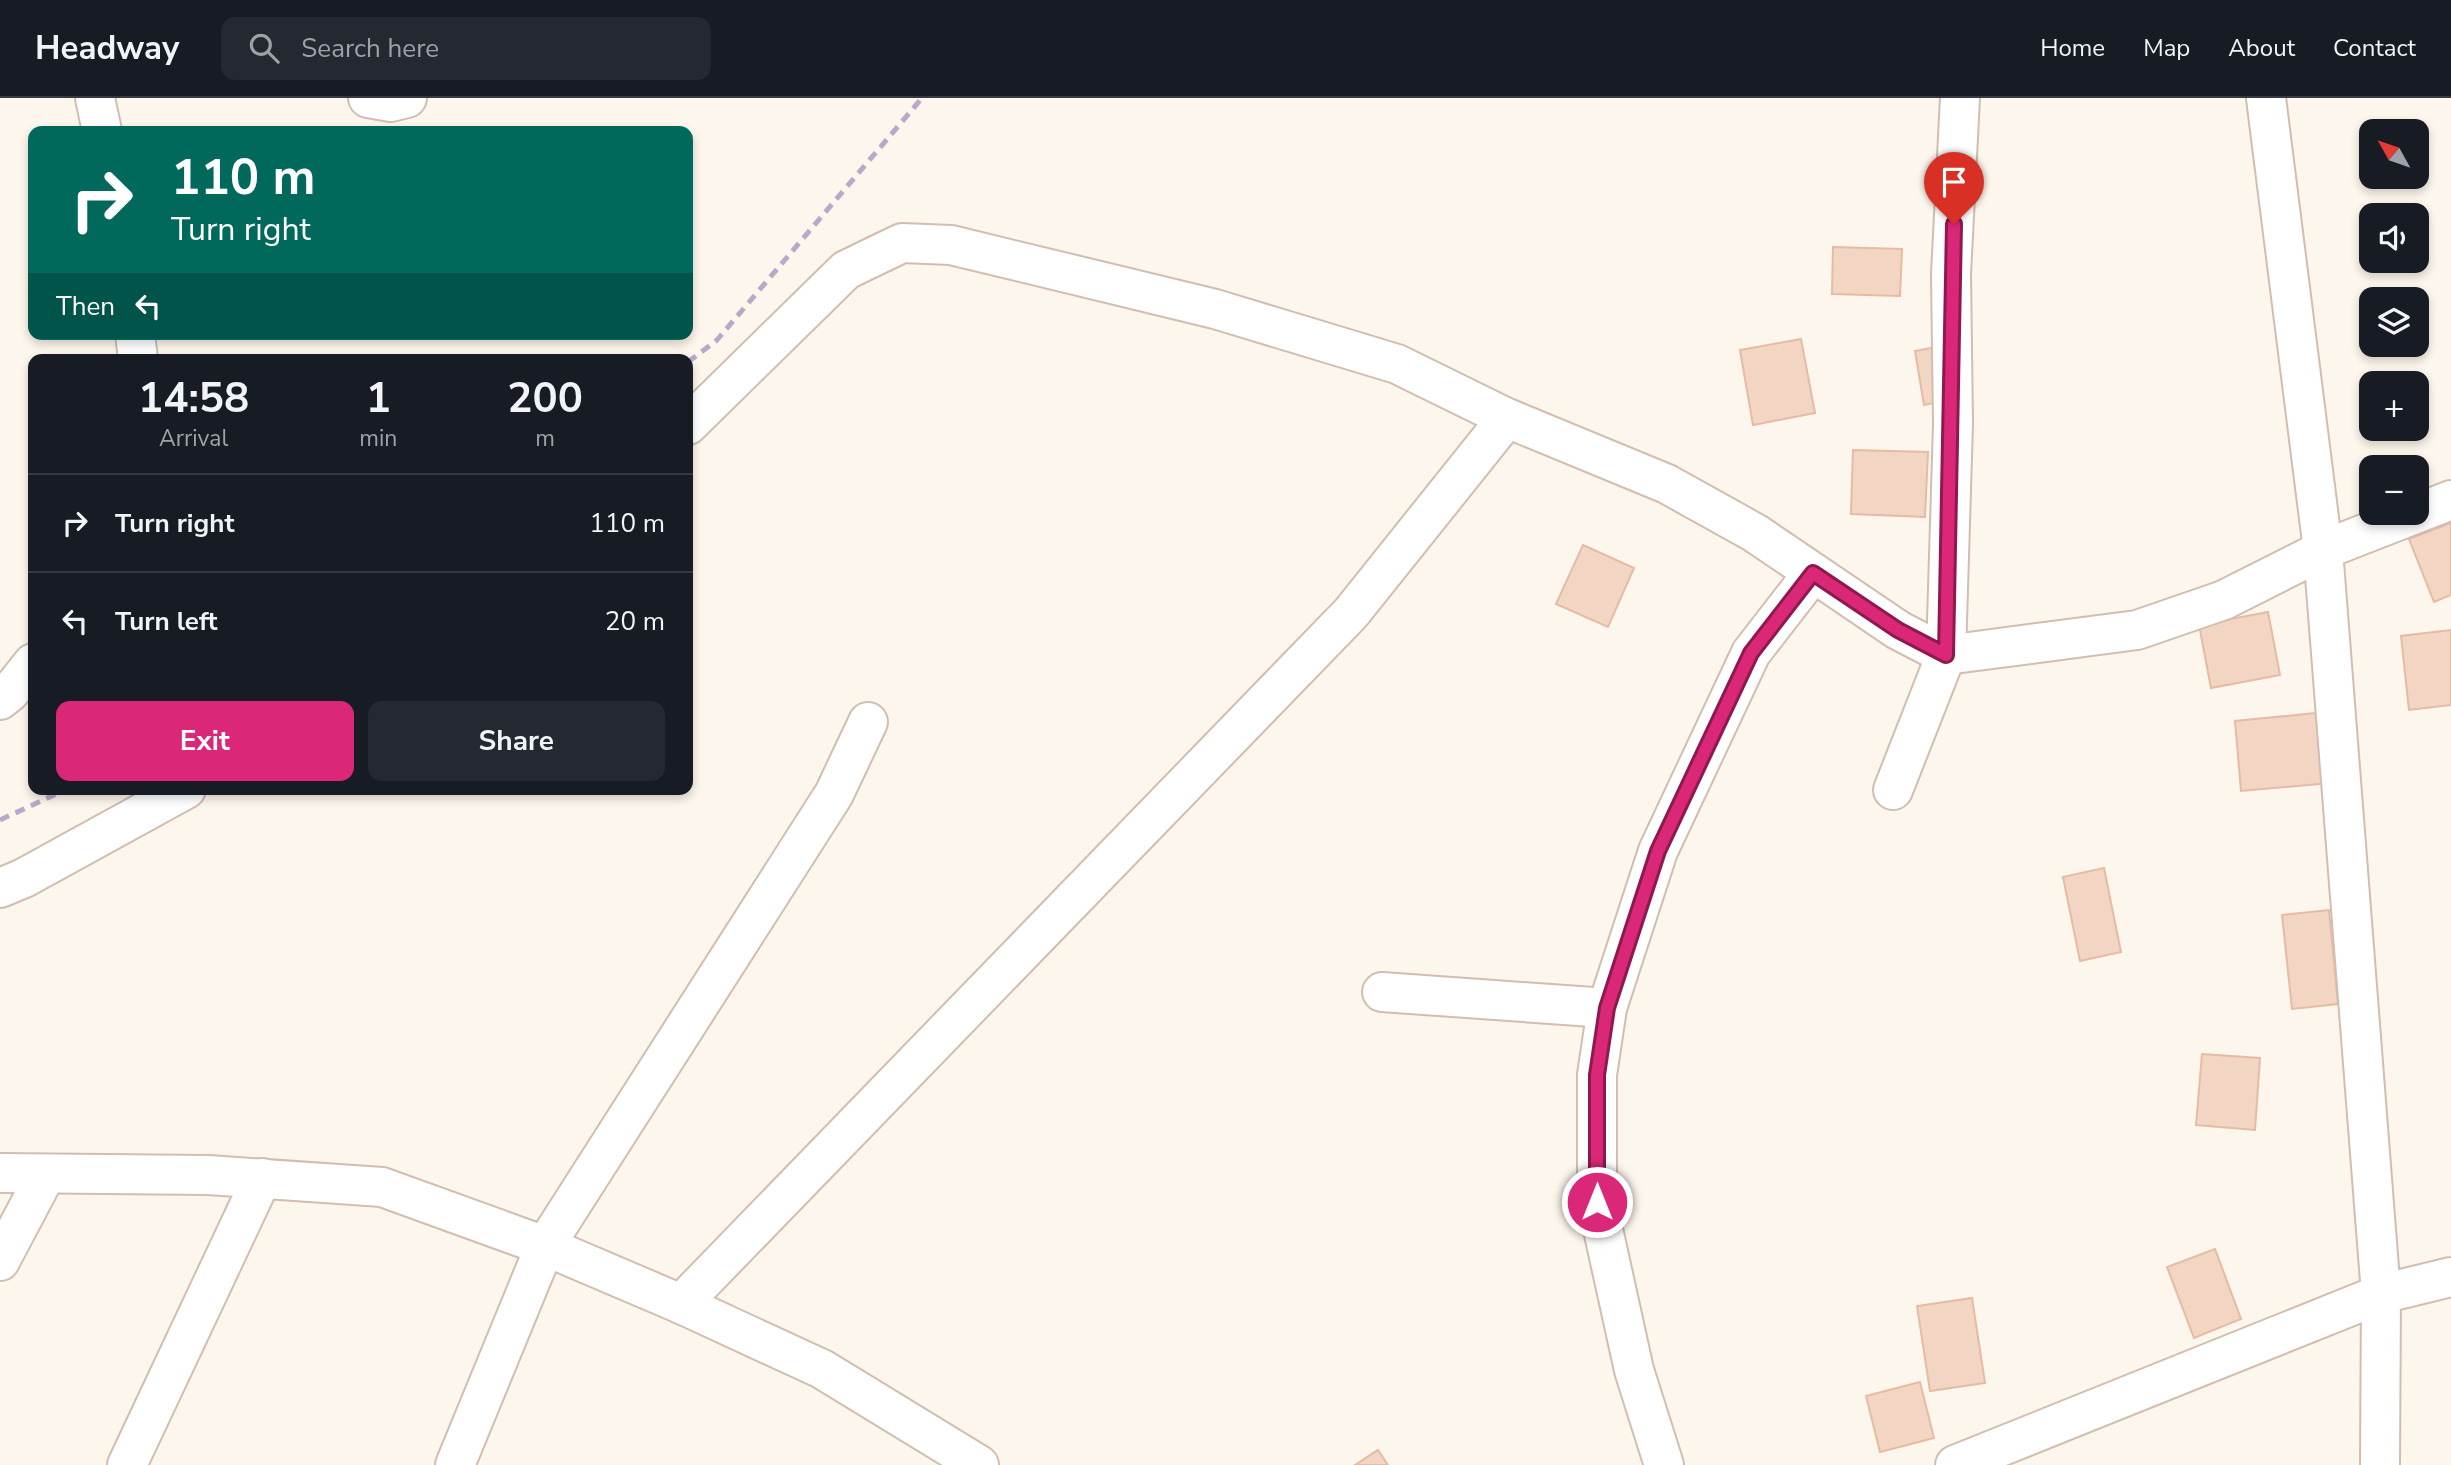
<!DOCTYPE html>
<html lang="en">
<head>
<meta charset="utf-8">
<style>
	:root { --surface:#171b24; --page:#242831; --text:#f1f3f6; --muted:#9ea1a6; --line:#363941; --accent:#db2777 }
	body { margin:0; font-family:"Nunito Sans",sans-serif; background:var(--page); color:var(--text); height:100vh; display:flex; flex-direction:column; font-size:26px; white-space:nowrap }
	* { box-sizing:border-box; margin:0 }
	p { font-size:23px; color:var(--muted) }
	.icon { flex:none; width:38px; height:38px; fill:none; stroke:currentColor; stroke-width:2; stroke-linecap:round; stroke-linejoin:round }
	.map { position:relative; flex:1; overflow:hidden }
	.drawer { position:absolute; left:28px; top:256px; width:665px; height:441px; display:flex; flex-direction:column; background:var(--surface); border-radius:14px; box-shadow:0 4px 10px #0003 }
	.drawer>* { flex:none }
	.banner { position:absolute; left:28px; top:28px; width:665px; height:214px; border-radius:14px; box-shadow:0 4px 10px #0003; background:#00695c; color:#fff; overflow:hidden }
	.needle { width:46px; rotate:310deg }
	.fabs { position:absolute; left:2359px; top:21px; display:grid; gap:14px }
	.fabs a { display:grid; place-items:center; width:70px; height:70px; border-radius:14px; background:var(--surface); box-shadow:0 4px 10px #0003; font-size:35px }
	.pin { position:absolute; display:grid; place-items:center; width:60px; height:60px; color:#fff; margin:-72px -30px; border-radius:50% 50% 50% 0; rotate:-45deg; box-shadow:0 0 7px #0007 }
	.pin .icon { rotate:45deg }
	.me { position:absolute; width:77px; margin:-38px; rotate:0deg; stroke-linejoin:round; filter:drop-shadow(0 0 5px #0008) }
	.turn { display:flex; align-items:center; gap:24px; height:147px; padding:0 28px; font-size:32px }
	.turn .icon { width:91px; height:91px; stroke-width:2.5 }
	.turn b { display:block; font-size:49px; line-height:60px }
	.then { display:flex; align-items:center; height:66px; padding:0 28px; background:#0003; gap:14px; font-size:26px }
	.eta { display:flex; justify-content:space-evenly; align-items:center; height:119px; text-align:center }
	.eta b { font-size:42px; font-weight:700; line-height:49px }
	.primary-button { display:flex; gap:14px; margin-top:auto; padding:14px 28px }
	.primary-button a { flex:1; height:80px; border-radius:14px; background:var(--accent); color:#fff; font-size:28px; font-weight:700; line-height:80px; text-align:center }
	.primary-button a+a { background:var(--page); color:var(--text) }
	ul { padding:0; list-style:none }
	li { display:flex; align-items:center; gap:21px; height:98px; padding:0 28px; border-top:2px solid var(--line) }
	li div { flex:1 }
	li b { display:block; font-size:26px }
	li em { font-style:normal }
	header { display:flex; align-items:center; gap:42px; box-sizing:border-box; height:98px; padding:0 35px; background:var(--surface); border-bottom:2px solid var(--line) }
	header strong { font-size:33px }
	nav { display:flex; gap:38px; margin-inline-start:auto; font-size:24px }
	.search { width:490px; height:63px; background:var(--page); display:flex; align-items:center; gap:18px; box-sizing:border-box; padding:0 24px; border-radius:14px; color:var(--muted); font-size:26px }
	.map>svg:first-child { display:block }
	.building { fill:#f3d5c3; stroke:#e6bba3; stroke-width:2 }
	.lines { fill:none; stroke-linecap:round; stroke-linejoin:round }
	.minor-casing { stroke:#d1beb0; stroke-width:42 }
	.minor { stroke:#fff; stroke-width:38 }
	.rail { stroke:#b9a8c9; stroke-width:5; stroke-dasharray:10 7; stroke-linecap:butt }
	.route-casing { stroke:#8e194d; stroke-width:18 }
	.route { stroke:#db2777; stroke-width:12 }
</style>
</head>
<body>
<header>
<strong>Headway</strong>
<div class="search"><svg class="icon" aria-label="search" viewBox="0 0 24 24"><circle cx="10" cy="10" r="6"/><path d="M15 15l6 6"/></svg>Search here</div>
<nav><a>Home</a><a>Map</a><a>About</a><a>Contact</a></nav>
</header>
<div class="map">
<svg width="2451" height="1367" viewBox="0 0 2451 1367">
	<rect width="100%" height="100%" fill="#fdf6ec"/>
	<g class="building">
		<path d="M1833 149 1902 151 1900 198 1832 196Z"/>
		<path d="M1801 241 1815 315 1753 327 1740 252Z"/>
		<path d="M1942 248 1951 301 1924 307 1915 253Z"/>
		<path d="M1853 352 1928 354 1925 419 1851 416Z"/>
		<path d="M2451 425V497L2434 504 2409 441Z"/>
		<path d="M1583 447 1634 470 1608 529 1556 506Z"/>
		<path d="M2268 514 2280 577 2211 590 2199 527Z"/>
		<path d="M2451 532V607L2409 612 2401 538Z"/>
		<path d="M2325 614 2331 685 2241 693 2235 623Z"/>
		<path d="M2104 770 2121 854 2080 863 2063 779Z"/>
		<path d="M2329 812 2338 906 2292 911 2282 817Z"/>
		<path d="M2202 956 2260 960 2255 1032 2196 1027Z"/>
		<path d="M2215 1151 2241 1221 2194 1240 2167 1169Z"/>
		<path d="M1972 1200 1985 1285 1930 1293 1917 1208Z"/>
		<path d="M1920 1284 1934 1340 1880 1354 1866 1298Z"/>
		<path d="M1378 1352 1388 1367H1355Z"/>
	</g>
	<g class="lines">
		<defs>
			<g id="minor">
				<path d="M95 0 102 33"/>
				<path d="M368 0 391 4 407 0"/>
				<path d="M2266 0 2323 452 2381 1196 2380 1367"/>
				<path d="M135 236 138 261"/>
				<path d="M688 327 846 172 902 145 951 147 1215 211 1397 266 1507 320 1667 386 1755 435 1898 532 1946 557 2137 532 2224 502 2323 452 2451 402"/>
				<path d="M0 602 10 594 33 565"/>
				<path d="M1893 692 1946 557 1953 326 1951 176 1960 0"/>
				<path d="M0 790 24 780 186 691"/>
				<path d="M1382 894 1607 910"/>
				<path d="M0 1075 208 1077 382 1089 545 1148 681 1206 822 1271 979 1367"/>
				<path d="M0 1163 46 1076"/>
				<path d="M681 1206 1351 515 1507 320"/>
				<path d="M127 1367 262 1080"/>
				<path d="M455 1367 545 1148 834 696 868 624"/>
				<path d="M1664 1367 1634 1272 1597 1104V977L1607 910 1658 753 1751 555 1813 475"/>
				<path d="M1955 1367 2381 1196 2451 1179"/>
			</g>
		</defs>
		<use href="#minor" class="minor-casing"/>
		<use href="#minor" class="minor"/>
		<g class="rail">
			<path d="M688 264 717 242 922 0"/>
			<path d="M0 722 67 691"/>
		</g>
	</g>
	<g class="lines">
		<defs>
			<path id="route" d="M1597 1104V977L1607 910 1658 753 1751 555 1813 475 1898 532 1946 557 1954 126"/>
		</defs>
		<use href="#route" class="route-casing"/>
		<use href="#route" class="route"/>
	</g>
</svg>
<div class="fabs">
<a><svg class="needle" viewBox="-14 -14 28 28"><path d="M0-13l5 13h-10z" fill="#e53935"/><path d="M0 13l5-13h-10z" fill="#9ea1a6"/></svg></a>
<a><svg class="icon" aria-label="sound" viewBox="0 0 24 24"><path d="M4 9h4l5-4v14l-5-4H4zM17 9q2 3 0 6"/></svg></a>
<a><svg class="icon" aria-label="layers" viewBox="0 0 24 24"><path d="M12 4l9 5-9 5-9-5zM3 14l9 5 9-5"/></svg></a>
<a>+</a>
<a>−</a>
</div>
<div class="pin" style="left:1954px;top:126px;background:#d93025"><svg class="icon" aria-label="arrive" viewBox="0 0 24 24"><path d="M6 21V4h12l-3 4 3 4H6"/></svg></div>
<svg class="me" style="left:1597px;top:1104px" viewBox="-20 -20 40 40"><circle r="17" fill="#db2777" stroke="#fff" stroke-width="3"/><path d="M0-11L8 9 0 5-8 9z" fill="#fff"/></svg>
<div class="banner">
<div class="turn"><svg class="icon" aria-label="right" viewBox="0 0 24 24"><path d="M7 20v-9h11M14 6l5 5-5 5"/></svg><div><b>110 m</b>Turn right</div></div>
<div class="then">Then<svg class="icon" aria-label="left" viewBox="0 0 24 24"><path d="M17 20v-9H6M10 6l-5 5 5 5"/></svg></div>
</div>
<section class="drawer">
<div class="eta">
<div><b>14:58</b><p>Arrival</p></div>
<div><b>1</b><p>min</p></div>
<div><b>200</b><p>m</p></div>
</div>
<ul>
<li><svg class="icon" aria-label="right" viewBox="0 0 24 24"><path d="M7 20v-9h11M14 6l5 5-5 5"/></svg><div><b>Turn right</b></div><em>110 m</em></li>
<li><svg class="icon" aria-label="left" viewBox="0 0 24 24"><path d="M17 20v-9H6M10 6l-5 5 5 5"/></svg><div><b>Turn left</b></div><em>20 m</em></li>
</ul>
<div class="primary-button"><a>Exit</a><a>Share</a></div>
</section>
</div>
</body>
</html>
